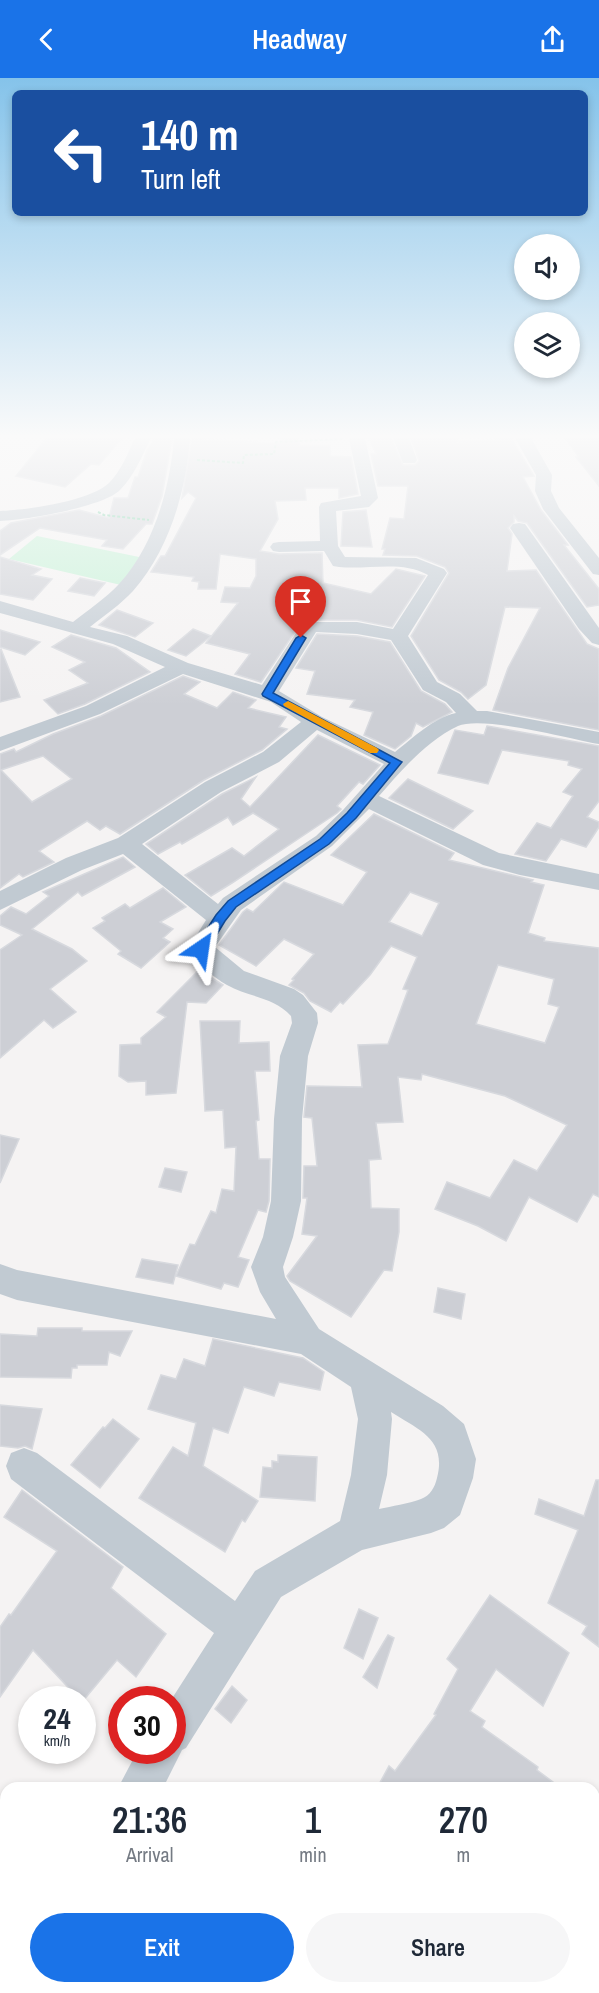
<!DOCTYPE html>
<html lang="en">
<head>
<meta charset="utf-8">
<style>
	:root { --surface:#fff; --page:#f6f6f7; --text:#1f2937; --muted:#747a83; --accent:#1a73e8 }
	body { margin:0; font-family:"Archivo Narrow",sans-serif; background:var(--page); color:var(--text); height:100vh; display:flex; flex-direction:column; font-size:22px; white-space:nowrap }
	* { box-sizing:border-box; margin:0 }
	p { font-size:20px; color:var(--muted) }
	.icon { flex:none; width:33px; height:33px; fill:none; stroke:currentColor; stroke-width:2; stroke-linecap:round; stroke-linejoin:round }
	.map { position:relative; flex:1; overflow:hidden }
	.details { position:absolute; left:0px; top:1704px; width:600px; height:212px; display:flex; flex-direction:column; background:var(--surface); border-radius:18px 18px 0 0; box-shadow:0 3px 9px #0003 }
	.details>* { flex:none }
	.hud { position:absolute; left:12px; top:12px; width:576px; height:126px; border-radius:9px; box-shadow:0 3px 9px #0003; background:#1a4fa0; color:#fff; overflow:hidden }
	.fabs { position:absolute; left:514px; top:156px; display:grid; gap:12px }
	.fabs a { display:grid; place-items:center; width:66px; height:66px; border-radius:50%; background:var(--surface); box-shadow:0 3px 9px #0003; font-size:30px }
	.speed { position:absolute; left:18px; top:1608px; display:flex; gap:12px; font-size:30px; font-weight:700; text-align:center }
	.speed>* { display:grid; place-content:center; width:78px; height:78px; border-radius:50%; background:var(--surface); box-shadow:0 3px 9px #0003; line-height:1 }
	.speed small { font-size:15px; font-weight:400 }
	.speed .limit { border:9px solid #d22; background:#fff; color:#111 }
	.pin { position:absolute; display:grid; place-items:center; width:51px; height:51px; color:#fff; margin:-62px -26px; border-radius:50% 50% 50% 0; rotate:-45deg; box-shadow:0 0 6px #0007 }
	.pin .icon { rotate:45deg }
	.me { position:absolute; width:66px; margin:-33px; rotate:32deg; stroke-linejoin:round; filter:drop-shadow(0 0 4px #0008) }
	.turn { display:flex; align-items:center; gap:21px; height:126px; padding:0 30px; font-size:27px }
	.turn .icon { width:78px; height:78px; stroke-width:2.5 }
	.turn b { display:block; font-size:42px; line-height:51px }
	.eta { display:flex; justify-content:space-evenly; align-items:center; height:102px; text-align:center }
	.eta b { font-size:36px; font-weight:600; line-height:42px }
	.cta { display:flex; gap:12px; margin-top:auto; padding:12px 30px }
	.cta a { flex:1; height:69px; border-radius:36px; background:var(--accent); color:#fff; font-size:24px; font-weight:600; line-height:69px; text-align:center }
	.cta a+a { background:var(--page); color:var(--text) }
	header { display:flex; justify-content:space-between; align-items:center; height:78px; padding:0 30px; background:var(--accent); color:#fff; font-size:27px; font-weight:600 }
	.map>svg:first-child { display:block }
	.green { fill:#c3f1d5 }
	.building { fill:#cdcfd5; stroke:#d7d9de; stroke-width:1.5; fill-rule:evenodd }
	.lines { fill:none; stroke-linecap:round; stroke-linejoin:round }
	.path { stroke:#7ad0a6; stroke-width:2; stroke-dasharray:3 2; stroke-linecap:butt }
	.minor { fill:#c1cad2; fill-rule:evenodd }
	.route { fill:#1a73e8; stroke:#114b97; stroke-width:1.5 }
	.slow { fill:#f59e0b }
</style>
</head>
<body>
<header><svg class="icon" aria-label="back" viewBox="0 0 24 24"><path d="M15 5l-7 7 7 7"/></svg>Headway<svg class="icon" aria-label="share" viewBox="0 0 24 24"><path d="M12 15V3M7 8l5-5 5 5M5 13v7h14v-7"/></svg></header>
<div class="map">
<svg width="599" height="1915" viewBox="0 0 599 1915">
	<rect width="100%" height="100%" fill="#f5f3f3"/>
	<path class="green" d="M37 458 144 480 121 507 9 481Z"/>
	<g class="building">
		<path d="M47 360H122L99 387 91 386 65 409 16 398Z"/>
		<path d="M155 360H172L162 418 152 446H146L123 471 102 468 107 462 40 450 0 477V453L11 445 79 432 109 440 114 420H128L135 399H138L147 372Z"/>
		<path d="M192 360 283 366 281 360H298L300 368H330V378L351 379 358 416 339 420V410H305L306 422 275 423 278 441 260 473 279 476 322 475 323 505 371 516 396 491 425 498 392 549 357 542H303L261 604 235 596 250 576 206 565 238 525 221 524 225 509 250 510 256 498V481L220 476 216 511H198L199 504 192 503 194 499 151 494 161 478H165L196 420 188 414 182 420Z"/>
		<path d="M369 360H391L403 387H415L419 383 411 360H459L458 364 511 360 534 398 523 399 541 432 568 467H564L599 511V527L587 529 527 445 518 443 514 438V444L508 450 512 456 507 493 536 492 587 566 599 571V652L493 632 508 590 540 530 505 529 486 607 468 621 461 614 439 602 411 558 449 495 445 489 417 478 383 477 385 471H382L390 440 404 441 408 408H378L371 376H376Z"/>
		<path d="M565 360H599V408L576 379H579Z"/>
		<path d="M366 432 372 469 341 468 343 434Z"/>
		<path d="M0 479 41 491 32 497 52 501 33 522 0 516Z"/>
		<path d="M80 500 105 505 94 518 68 513Z"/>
		<path d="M117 532 153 545 135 559 99 547Z"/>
		<path d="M193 551 211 558 186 578 168 572Z"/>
		<path d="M0 552 40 564 25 577 0 569Z"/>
		<path d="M317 556 357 558 390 564 421 613 445 626 452 634 423 649 416 645 411 658 395 671 364 657 373 634 350 629 355 622 307 616 315 593 296 590Z"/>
		<path d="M71 557 116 570 150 594 85 626 58 636 44 622 88 605 69 592 85 584 52 569Z"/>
		<path d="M1 571 20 619 0 624V572Z"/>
		<path d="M183 598 200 604 184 616 217 630 233 614 256 622 248 630 286 639 279 649 287 651 262 672 204 702 120 756 106 748 100 752 87 743 39 773 54 784 23 799 19 796 0 810V676L14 671 16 674 53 656 101 638ZM43 678 72 701 32 724 1 692Z"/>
		<path d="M487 648 599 668V723L587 739 599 744V749L586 769 561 761 546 783 515 776 537 745 551 750 573 718 563 714 582 691 568 687 569 683 502 672 488 706 438 695 455 652 484 657Z"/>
		<path d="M318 657 380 687 363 706 359 704 337 728 341 731 337 735 232 805 211 818 185 797 232 770 244 778 279 751 253 735 233 747 228 739 182 766 180 764 158 776 146 766 222 716 256 699 241 721 250 729Z"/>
		<path d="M408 701 473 733 453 751 389 720Z"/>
		<path d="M374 736 454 775 449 782 533 802 531 804 544 807 528 855 545 860 544 863 599 870V1119L593 1116 577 1144 529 1119 506 1163 478 1148 435 1131 447 1104 490 1120 514 1082 537 1093 567 1047 505 1018 422 996 421 1002 398 999 403 1044 376 1045 381 1081 369 1082 371 1130 399 1131V1154L392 1193 384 1192 351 1239 290 1203 287 1198 317 1158 302 1156 307 1120H303L304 1088H317L312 1040 304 1039 307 1008 362 1009 358 967 388 966 408 912 403 911 417 879 391 868 370 897 343 926 340 924 331 934 310 923 304 915 289 907 294 902 292 901 314 876 284 861 256 888 219 867 243 834 247 831 253 834 284 804 343 827 367 794 331 777ZM410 814 439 825 422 858 389 844ZM498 887 554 901 548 926 559 929 545 965 476 946Z"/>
		<path d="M123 779 135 789 82 818 78 814 32 851 72 871 87 883 50 911 76 934 53 950 44 942 0 980V872L22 857 0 847V838L11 829 26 836 49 818 43 814Z"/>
		<path d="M163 810 186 829 160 844 173 851 163 860 170 864 141 890 118 876 121 873 93 850 105 843 102 840 125 826 130 830Z"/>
		<path d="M199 892 223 907 206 925 187 924 176 1015 146 1017V1003L128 1004 119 998 120 967 141 966V960L166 939 157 934Z"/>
		<path d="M200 943H240L239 965 269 964 270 993H255L259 1042 256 1043 259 1081H270L269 1123 266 1134 258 1132 238 1179 249 1182 238 1209 224 1205 221 1211 176 1198 190 1166 195 1167 211 1133 216 1135 222 1111 234 1113 236 1069 225 1070 223 1032 205 1033Z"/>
		<path d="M0 1057 19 1061 0 1105Z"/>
		<path d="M165 1090 187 1094 181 1114 159 1109Z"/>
		<path d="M142 1181 178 1187 173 1206 136 1199Z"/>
		<path d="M438 1210 465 1216 461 1241 434 1234Z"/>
		<path d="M38 1250H82V1253H132L120 1278 109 1274 107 1287H77V1290H72L71 1300 0 1299V1256L37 1258Z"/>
		<path d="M213 1261 303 1280 324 1294 320 1312 279 1304 274 1318 244 1309 228 1355 213 1350 203 1388 258 1423 245 1444 242 1442 225 1474 139 1420 173 1369 188 1378 196 1345 148 1331 161 1297 176 1301 184 1281 205 1288Z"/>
		<path d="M0 1327 42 1331 32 1371 25 1368 18 1370 0 1368Z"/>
		<path d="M113 1341 139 1361 100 1410 71 1387 103 1349 105 1350Z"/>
		<path d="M278 1377 317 1379 315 1423 260 1419 263 1389 272 1390V1383L278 1384Z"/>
		<path d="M596 1402H599V1569L582 1556 587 1548 548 1525 578 1452 535 1436 539 1421 584 1438Z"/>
		<path d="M22 1412 123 1489 111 1510 166 1556 136 1599 117 1582 82 1624 33 1572 0 1619V1549L9 1536 11 1537 57 1473 4 1439Z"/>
		<path d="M490 1517 569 1575 543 1628 496 1591 470 1633 485 1643 482 1649 538 1689 537 1692 561 1710H377L389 1688 395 1693 436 1637 434 1636 458 1591 447 1581Z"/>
		<path d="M359 1531 378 1540 363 1581 344 1570Z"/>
		<path d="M388 1557 394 1560 377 1610 363 1599Z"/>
		<path d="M232 1608 247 1622 231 1645 215 1631Z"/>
	</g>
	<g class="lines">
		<g class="path">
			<path d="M197 382 243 385 244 377 274 376 276 364 342 361"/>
			<path d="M98 434 104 437 149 442"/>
		</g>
		<g class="minor">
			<path d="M135 360H151C142 378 134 398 120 412 103 429 26 442 0 443V433C27 432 90 423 109 405 121 393 128 375 135 360Z"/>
			<path d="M174 360H190C186 414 169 472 133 513 120 527 105 537 90 549L127 558 188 585 262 607 303 544H357L393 551 428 497C402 482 368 492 339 489L333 488 324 473 279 474 273 473 270 469 273 465 279 464 320 463 319 429 321 425 361 418 349 360H365L378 420 369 429 336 433 338 468 345 479 416 480 444 491 447 495 408 558 437 604 460 616 477 633H487L599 654V666C570 661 482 637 458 648 426 663 401 693 379 718L499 775 599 796V812L520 797 483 787 369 731 332 768 241 832 215 869 244 893 294 911 303 917 317 935 318 945 308 978 302 1041 301 1123 293 1159 283 1189 285 1199 319 1251 443 1328 464 1346 476 1381 473 1400 460 1437 444 1450 431 1455 362 1472 281 1519 186 1670 182 1672 163 1710H118L138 1672H172L171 1622 214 1555 11 1401 6 1388 11 1375 24 1370 37 1375 235 1523 255 1493 340 1443 351 1397 358 1341 351 1309 301 1276 17 1222 0 1216V1186L17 1192 276 1241 260 1214 251 1189 263 1159 271 1123 274 1041 280 978 292 945 291 938C274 919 248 919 227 907 214 900 195 883 188 871L206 842 123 776 82 792 0 832V813L66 780 118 760 205 704 263 674 301 644 271 624 183 596 100 636 0 673V659L86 628 165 589 113 566 0 535V523L73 544C88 532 106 520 119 506 154 468 170 410 174 360ZM316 554 357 556 391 562 423 612 446 624 456 635C433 640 413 660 395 674L322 639 279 613ZM317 652 384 686 343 732 316 758 223 820 218 826 142 766 221 714 279 684ZM391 1334C419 1352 447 1361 437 1400 435 1409 430 1418 421 1421 408 1426 392 1428 379 1431L387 1397 392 1341Z"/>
			<path d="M393 360H409L417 382 415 385H403Z"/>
			<path d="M515 360H531L552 397 551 413 559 430 599 480V497L593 496 543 431 535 413 536 397Z"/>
			<path d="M519 445 525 446 599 550V567L592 565 579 551 510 450 513 446Z"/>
			<path d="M6 1892V1910H40L38 1915H0V1895Z"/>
		</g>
	</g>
	<linearGradient id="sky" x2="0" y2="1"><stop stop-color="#85c3ea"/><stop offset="0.57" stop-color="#fafafa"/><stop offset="1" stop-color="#fafafa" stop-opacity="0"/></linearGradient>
	<rect width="599" height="628" fill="url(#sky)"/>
	<path class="route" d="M301 557 306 560 273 615 402 684 356 740 329 766 236 829 225 843 206 874H196L195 871 196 868 216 837 228 823 320 761 347 735 390 685 263 618 262 616 296 560Z"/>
	<path class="slow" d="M288 623 377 670 379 672 377 675H370L284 628 283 626Z"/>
</svg>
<div class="fabs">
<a><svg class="icon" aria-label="sound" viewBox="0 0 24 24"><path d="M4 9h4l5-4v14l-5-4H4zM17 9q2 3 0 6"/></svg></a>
<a><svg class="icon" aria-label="layers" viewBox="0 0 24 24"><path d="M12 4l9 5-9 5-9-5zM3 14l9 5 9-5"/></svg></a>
</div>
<div class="speed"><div>24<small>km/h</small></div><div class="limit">30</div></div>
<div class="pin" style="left:301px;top:560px;background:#d93025"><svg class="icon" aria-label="arrive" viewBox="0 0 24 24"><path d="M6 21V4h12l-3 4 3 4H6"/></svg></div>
<svg class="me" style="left:201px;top:871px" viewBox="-20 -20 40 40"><path d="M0-17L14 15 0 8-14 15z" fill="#1a73e8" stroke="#fff" stroke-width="4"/></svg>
<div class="hud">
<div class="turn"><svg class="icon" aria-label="left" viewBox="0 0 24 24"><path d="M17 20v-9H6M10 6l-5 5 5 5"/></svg><div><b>140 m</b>Turn left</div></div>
</div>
<section class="details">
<div class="eta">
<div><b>21:36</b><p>Arrival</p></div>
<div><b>1</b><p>min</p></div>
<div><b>270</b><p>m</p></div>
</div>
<div class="cta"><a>Exit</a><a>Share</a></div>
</section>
</div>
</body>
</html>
